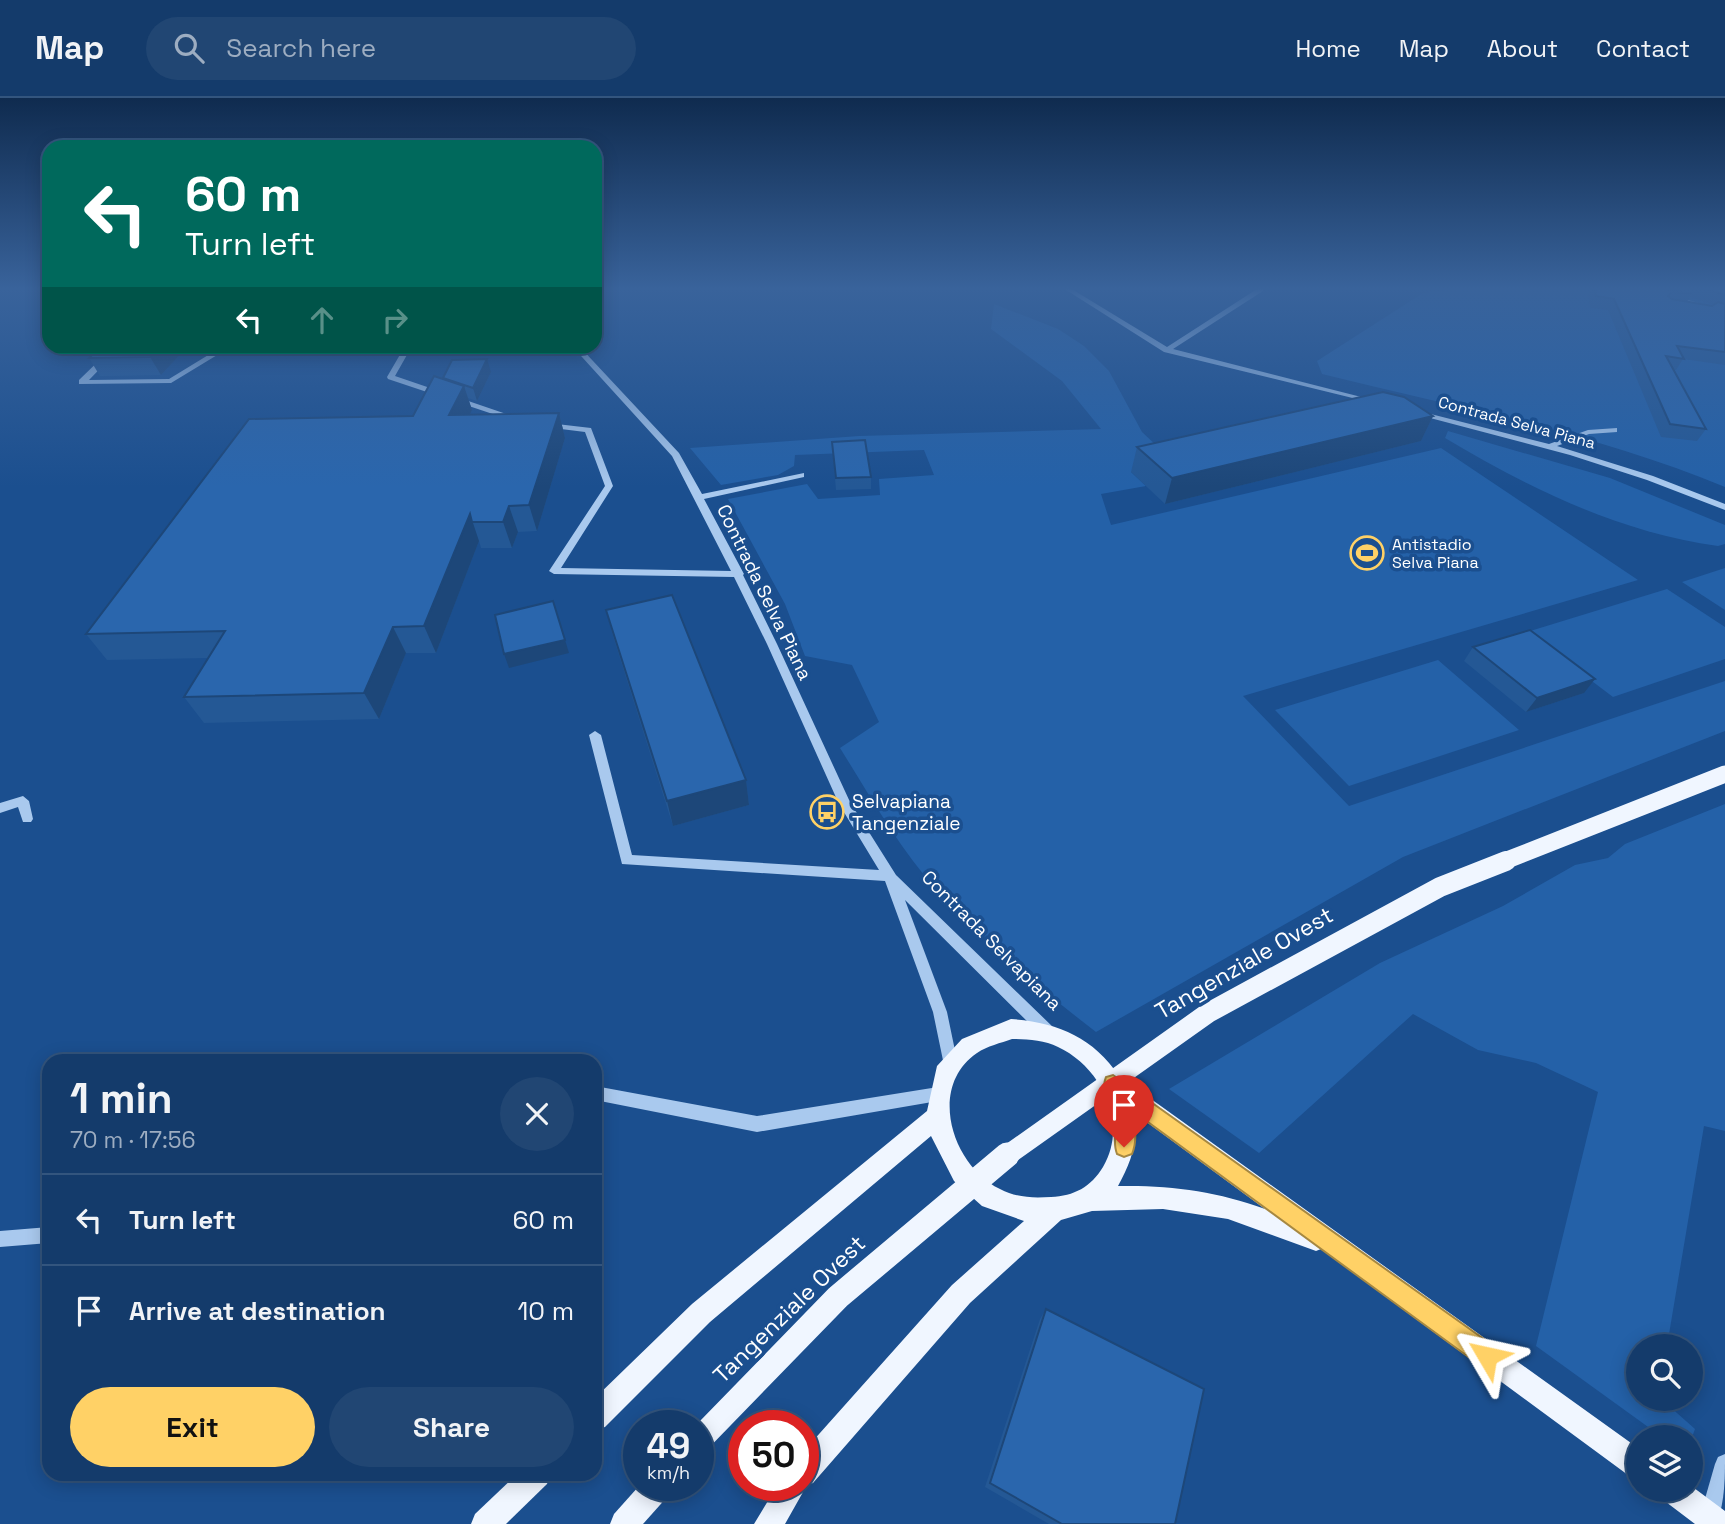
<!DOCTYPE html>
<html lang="en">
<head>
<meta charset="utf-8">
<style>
	:root { --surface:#143b6b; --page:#214673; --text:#f1f3f6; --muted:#9dadc1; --line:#33557e; --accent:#ffd166 }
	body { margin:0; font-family:"Space Grotesk",sans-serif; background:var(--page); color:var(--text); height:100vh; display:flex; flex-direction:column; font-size:26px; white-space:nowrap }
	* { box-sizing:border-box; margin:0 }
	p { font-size:23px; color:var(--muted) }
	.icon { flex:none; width:38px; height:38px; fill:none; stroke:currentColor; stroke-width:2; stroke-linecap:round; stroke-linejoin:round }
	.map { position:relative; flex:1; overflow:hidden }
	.drawer { position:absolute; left:42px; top:956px; width:560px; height:427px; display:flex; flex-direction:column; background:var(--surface); border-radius:21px; box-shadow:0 4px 18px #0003,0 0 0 2px var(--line) }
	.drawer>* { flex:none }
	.banner { position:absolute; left:42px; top:42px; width:560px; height:214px; border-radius:21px; box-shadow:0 4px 18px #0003,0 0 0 2px var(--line); background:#00695c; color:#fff; overflow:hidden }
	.controls { position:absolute; left:1626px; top:1236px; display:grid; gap:14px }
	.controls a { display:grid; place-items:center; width:77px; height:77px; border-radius:50%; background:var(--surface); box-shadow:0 4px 18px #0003,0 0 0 2px var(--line); font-size:35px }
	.speed { position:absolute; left:623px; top:1312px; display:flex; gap:14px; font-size:35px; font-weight:700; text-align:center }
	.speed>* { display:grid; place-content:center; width:91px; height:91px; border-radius:50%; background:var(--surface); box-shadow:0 4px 18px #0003,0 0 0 2px var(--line); line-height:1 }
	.speed small { font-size:18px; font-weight:400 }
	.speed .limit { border:10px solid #d22; background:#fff; color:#111 }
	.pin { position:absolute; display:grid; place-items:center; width:60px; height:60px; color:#fff; margin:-72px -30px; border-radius:50% 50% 50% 0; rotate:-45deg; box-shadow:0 0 7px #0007 }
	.pin .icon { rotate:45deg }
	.me { position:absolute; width:77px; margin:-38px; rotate:306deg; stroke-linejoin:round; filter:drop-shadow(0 0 5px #0008) }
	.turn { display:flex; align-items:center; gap:24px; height:147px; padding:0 28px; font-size:32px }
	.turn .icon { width:91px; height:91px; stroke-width:2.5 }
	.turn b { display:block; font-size:49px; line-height:60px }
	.lanes { display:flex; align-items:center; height:66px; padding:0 28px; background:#0003; justify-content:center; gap:35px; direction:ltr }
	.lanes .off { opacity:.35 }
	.round { display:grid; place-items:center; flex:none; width:74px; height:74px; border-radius:37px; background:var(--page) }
	.overview { display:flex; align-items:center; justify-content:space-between; height:119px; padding:0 28px }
	h1 { font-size:42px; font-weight:600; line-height:52px }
	.cta { display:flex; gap:14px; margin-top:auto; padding:14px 28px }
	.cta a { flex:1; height:80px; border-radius:42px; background:var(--accent); color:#111; font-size:28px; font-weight:600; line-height:80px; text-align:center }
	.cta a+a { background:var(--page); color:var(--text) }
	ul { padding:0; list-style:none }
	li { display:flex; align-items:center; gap:21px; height:91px; padding:0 28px; border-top:2px solid var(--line) }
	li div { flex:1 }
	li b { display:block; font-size:26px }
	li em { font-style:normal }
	header { display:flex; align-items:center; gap:42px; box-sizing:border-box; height:98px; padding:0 35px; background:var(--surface); border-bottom:2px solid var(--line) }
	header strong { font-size:33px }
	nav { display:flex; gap:38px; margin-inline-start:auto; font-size:24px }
	.search { width:490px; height:63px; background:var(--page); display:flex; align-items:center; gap:18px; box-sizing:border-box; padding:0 24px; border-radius:38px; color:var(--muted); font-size:26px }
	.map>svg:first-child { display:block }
	.green { fill:#2461a8 }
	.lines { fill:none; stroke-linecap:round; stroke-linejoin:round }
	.minor { fill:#a9c9ee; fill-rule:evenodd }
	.major { fill:#f0f6ff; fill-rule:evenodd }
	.major-bridge-far2 { stroke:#f0f6ff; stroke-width:17 }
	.major-bridge-far1 { stroke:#f0f6ff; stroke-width:20 }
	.major-bridge { stroke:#f0f6ff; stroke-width:25 }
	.wall { fill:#245895; fill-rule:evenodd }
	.shaded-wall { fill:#1d4779 }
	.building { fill:#2a66ad; stroke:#1d4779; stroke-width:2 }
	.route { fill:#ffd166; stroke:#a68842; stroke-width:2 }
	.labels { text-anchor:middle; stroke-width:7; stroke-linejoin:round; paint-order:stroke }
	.far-street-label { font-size:16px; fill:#fff; stroke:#1b4f8f }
	.far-poi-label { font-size:16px; fill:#fff; stroke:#1b4f8f; text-anchor:start }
	.street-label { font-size:19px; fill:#fff; stroke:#1b4f8f }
	.poi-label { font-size:19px; fill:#fff; stroke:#1b4f8f; text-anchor:start }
	.near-street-label { font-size:23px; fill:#fff; stroke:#1b4f8f }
</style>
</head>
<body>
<header>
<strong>Map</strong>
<div class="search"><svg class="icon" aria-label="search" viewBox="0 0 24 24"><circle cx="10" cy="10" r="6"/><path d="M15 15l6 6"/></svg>Search here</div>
<nav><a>Home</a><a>Map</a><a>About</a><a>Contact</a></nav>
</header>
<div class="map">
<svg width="1725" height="1426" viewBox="0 0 1725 1426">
	<rect width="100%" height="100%" fill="#1b4f8f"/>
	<g class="green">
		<path d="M1462 190H1725V389C1597 336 1456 309 1322 276L1317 263 1423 195Z"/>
		<path d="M994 206 1058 231 1084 248 1109 273 1142 334 1174 364 1131 374 1146 388 1101 396 1111 427 1441 350 1638 482 1243 598 1349 708 1725 583V633L1403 759 1096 934C1039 890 985 845 937 792 899 750 870 698 840 650L879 624 852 567 805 558 785 506 728 401 807 386 818 401 880 397 879 381 934 377 924 352 795 357 794 368 778 377 721 387 690 350 859 338 1101 331 1062 283 991 231Z"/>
		<path d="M1448 333 1610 380 1725 427V446L1718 448C1618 434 1531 391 1445 340Z"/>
		<path d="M1725 470V512L1682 484Z"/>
		<path d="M1667 491 1725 529V561L1613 599 1527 534Z"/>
		<path d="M1438 562 1519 632 1349 688 1275 612Z"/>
		<path d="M1725 706V1033L1704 1028 1667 1248H1638V1300H1660L1695 1331 1691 1342 1690 1339H1662L1536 1248 1598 994 1536 965 1478 952 1413 916 1259 1055 1169 991 1380 865 1503 808 1575 767 1608 760 1625 746Z"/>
	</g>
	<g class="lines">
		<g class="minor">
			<path d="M1063 190H1070L1167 249 1257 191V190H1263V193L1173 251 1377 303 1373 305 1164 254Z"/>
			<path d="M1672 197 1725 213V217L1670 200V198Z"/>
			<path d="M114 248H122L89 282 169 281 223 248H232L171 285 79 286V282Z"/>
			<path d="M405 248H412L395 278 521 321 514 323 388 281 387 279Z"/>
			<path d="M572 248H579L679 355 702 396 804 375V379L704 401 744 476 743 477 777 546 850 704 896 777 1054 930 1056 935 1054 940 1049 942 1044 940 905 802 947 914 958 967 955 972 950 974 945 972 933 914 885 783 622 766 589 637 595 633 601 637 632 757 879 772 839 706 767 546 734 479 554 476 549 473 605 388 585 334 545 329 544 327 548 325 591 330 613 388 561 470 731 473 672 358Z"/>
			<path d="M1415 312 1549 346 1588 332 1617 330V334L1589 336 1557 348 1653 378 1725 406V412L1647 382 1570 357 1415 316Z"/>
			<path d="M23 698 29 703 33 721 31 724H23L18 709 0 715V705Z"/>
			<path d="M595 988 757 1018 938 989 943 991 946 996 943 1001 938 1003 757 1034 595 1002Z"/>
			<path d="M49 1129V1145L0 1149V1133Z"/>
			<path d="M1725 1356C1725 1380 1725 1402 1717 1425L1705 1426 1700 1418 1715 1366 1718 1359Z"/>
		</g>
		<g class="major">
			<path d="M1011 921C1057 924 1093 939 1119 978L1638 1350V1381L1628 1377 1321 1151 1316 1153 1228 1121 1163 1111 1092 1113 1061 1122 970 1205 813 1385 807 1387 785 1426H754L777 1388H803V1354L952 1187 1024 1123 982 1108 954 1083 931 1038 710 1224 605 1329 595 1332V1300L692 1206 927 1013 937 968 962 941ZM1012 941C1027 941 1044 942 1058 949 1101 969 1129 1025 1103 1069 1091 1089 1074 1098 1051 1099 1033 1100 1017 1100 1000 1091 952 1068 927 989 977 955 987 948 1001 945 1012 941ZM1133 1014 1265 1111C1216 1093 1170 1087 1118 1088 1131 1065 1140 1040 1133 1014Z"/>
			<path d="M517 1376H551L547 1386 506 1426H471L475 1416Z"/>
			<path d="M1690 1387 1725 1413V1426H1695L1662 1401 1658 1391H1690Z"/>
			<path d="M639 1388H672L668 1398 643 1426H610L614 1416Z"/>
		</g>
		<path class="major-bridge-far2" d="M1502 764 1725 676"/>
		<path class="major-bridge-far1" d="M1005 1059 1208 915 1440 789 1506 763"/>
		<path class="major-bridge" d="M698 1343 838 1199 1007 1057"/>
	</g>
	<g class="wall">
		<path d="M1588 190H1725V267L1683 261 1676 272H1673L1706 331 1697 343 1661 339 1608 212 1590 210ZM1690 199 1714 207 1712 208 1687 204Z"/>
		<path d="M188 248 161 277 100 278 89 260Z"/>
		<path d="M491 274 477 303 468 300 472 312 470 317 559 315 565 340 537 433 518 434 512 450H481L479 443 436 555H406L379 621 204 625 184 599 208 560 107 562 86 536 413 318 443 281Z"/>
		<path d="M1433 318 1421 343 1165 406 1131 374 1137 349Z"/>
		<path d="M832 344 871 379V391L836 392Z"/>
		<path d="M606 512 746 682 749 707 673 728 613 538Z"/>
		<path d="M1473 549 1584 595 1526 614 1464 563Z"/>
		<path d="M1046 1211 1175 1426H1049L985 1389 1040 1221Z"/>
	</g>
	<g class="shaded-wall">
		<path d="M161 248H188L161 277 150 259Z"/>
		<path d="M487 261 491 274 477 303 473 290Z"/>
		<path d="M464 288 472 312 458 342 449 317Z"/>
		<path d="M559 315 565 340 537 433 529 407Z"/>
		<path d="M1433 318 1421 343 1165 406 1172 380Z"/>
		<path d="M509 408 518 434 512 450 503 424Z"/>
		<path d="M470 416 479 443 436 555 424 528Z"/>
		<path d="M553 503 569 555 509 570 504 556Z"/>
		<path d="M393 529 406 555 379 621 364 595Z"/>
		<path d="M1595 581 1584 595 1526 614 1537 600Z"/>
		<path d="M746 682 749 707 673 728 667 703Z"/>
	</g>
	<g class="building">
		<path d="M1595 190H1661L1692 196 1672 194 1668 198 1672 201 1712 208 1718 204 1725 206V254L1677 248 1684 261 1666 258 1706 331 1670 326 1614 201 1596 198Z"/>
		<path d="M1703 190H1725V197Z"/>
		<path d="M101 248H161L150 259 89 260Z"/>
		<path d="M487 261 473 290 443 280 452 262Z"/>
		<path d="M434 278 464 288 449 317 559 315 529 407 509 408 503 424H472L470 416 424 528 393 529 364 595 184 599 225 533 86 536 249 321 413 318Z"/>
		<path d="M1383 294 1404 299 1433 318 1172 380 1137 349Z"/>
		<path d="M865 342 871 379 836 380 832 344Z"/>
		<path d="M672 497 746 682 667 703 606 512Z"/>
		<path d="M553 503 565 542 504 556 495 517Z"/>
		<path d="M1530 532 1595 581 1537 600 1473 549Z"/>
		<path d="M1046 1211 1204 1291 1175 1426H1062L990 1385Z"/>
	</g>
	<linearGradient id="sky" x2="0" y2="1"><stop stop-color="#0f2b4f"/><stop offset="0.49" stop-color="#39639b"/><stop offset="1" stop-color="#39639b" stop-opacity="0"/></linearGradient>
	<rect width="1725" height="389" fill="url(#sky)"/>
	<path class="route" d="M1113 977 1495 1249 1499 1258 1495 1266 1487 1270 1478 1266 1130 1011C1135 1026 1138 1041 1132 1056L1124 1059 1117 1056C1113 1046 1116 1039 1115 1028 1113 1013 1099 995 1106 979Z"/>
	<defs>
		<symbol id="stadium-ring" viewBox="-11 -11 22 22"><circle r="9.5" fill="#1b4f8f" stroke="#ffd166" stroke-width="1.5"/><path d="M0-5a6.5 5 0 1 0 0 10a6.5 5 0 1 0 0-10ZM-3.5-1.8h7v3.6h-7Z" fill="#ffd166"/></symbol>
		<symbol id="bus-ring" viewBox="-11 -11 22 22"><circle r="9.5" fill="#1b4f8f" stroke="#ffd166" stroke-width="1.5"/><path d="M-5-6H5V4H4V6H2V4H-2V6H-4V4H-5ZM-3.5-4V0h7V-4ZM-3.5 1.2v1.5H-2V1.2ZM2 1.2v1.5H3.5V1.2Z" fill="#ffd166"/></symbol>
	</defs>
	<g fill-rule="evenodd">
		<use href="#stadium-ring" x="1348" y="436" width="38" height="38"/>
		<use href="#bus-ring" x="808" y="695" width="38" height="38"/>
	</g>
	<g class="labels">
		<g class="far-street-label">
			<text transform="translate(1517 324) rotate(15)" y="6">Contrada Selva Piana</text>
		</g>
		<g class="far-poi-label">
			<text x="1392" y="452">Antistadio<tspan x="1392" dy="18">Selva Piana</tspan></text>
		</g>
		<g class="street-label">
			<text transform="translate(765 494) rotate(64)" y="7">Contrada Selva Piana</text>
			<text transform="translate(992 842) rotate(45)" y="7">Contrada Selvapiana</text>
		</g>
		<g class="poi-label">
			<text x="852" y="710">Selvapiana<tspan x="852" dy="22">Tangenziale</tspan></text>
		</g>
		<g class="near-street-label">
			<text transform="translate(1244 865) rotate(-30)" y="8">Tangenziale Ovest</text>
			<text transform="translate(789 1211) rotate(-44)" y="8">Tangenziale Ovest</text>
		</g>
	</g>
</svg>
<div class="controls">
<a><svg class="icon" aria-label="search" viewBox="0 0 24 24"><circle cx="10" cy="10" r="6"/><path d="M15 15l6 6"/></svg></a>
<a><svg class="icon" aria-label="layers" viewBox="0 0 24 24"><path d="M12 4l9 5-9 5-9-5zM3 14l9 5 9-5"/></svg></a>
</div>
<div class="speed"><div>49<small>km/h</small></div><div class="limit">50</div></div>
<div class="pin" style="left:1124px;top:1049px;background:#d93025"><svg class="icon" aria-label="arrive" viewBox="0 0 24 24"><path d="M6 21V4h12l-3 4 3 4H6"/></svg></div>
<svg class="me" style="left:1487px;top:1258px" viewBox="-20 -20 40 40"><path d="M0-17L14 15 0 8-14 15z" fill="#ffd166" stroke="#fff" stroke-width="4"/></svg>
<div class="banner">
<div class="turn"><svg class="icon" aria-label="left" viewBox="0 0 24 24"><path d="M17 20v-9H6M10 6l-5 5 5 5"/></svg><div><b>60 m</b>Turn left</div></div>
<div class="lanes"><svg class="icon" aria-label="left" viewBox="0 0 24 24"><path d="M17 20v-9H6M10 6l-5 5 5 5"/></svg><svg class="icon off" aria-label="ahead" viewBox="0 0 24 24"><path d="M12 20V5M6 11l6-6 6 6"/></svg><svg class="icon off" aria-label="right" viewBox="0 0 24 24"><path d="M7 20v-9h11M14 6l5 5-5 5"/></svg></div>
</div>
<section class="drawer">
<div class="overview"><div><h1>1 min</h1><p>70 m · 17:56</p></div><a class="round"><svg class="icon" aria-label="close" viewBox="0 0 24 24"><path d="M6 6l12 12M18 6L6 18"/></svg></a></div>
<ul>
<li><svg class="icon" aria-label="left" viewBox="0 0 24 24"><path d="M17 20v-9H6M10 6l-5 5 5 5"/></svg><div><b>Turn left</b></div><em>60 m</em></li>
<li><svg class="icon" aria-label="arrive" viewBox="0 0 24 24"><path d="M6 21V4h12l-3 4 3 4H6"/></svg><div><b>Arrive at destination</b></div><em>10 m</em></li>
</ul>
<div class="cta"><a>Exit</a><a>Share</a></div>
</section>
</div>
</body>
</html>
